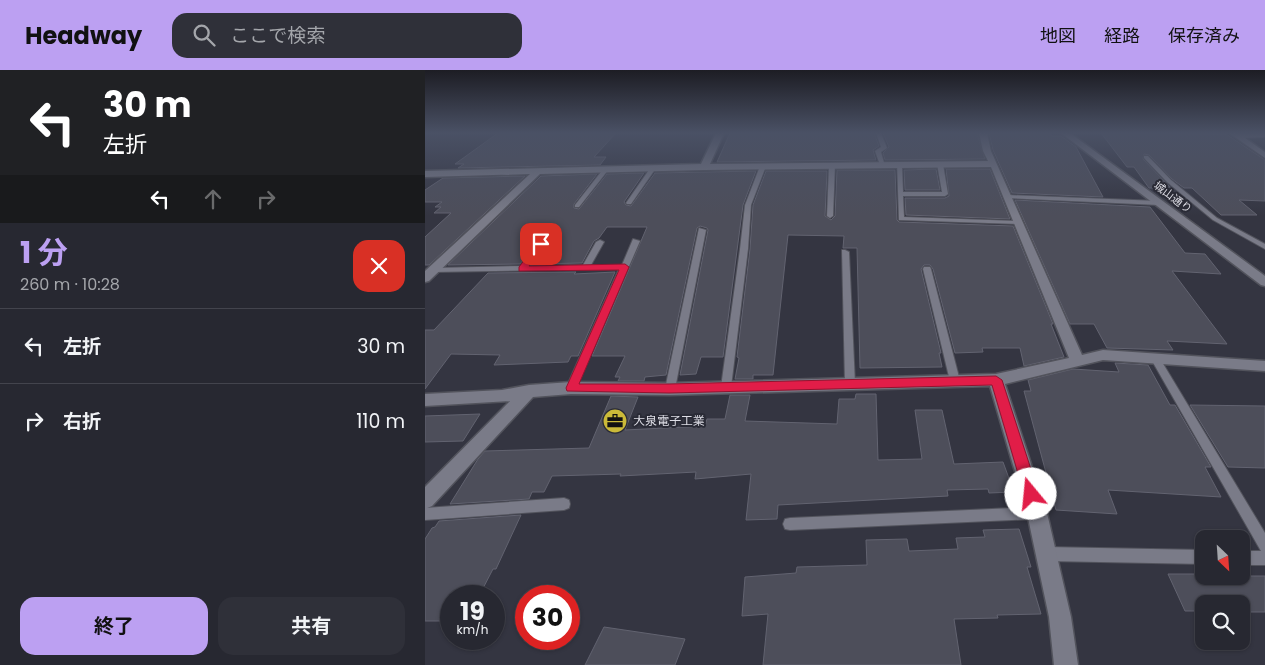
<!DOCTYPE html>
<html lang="ja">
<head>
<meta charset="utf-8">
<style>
	:root { --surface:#272831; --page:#2f3039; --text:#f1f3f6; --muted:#a4a6ab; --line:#43444d; --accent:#bca0f2 }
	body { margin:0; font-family:Poppins,"Noto Sans JP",sans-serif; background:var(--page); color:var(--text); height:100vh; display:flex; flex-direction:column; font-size:19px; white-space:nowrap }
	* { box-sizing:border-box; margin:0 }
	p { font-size:16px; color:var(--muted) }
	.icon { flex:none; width:28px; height:28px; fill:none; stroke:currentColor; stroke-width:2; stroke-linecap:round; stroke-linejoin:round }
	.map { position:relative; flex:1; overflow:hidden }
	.panel { display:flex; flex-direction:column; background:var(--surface); width:425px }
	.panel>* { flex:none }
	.top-card { background:#202124; color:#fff; overflow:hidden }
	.needle { width:32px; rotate:155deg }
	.tools { position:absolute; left:770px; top:460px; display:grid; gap:10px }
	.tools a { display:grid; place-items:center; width:55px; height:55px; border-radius:10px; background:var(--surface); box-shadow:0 1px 4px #0004,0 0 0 1px var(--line); font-size:25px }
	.speed { position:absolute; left:15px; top:515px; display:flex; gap:10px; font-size:25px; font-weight:700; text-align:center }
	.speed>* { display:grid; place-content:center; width:65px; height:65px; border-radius:50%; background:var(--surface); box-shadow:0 1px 4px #0004,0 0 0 1px var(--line); line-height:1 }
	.speed small { font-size:12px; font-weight:400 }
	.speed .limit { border:8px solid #d22; background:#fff; color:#111 }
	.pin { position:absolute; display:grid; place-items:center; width:42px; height:42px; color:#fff; margin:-21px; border-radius:10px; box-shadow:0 2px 8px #0006 }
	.me { position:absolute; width:55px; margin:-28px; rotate:343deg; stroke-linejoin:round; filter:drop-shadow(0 0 4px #0008) }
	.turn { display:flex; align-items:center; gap:18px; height:105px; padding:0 20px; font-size:22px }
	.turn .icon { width:65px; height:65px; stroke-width:2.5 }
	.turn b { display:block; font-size:35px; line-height:42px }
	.lanes { display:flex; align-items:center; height:48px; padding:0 20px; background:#0003; justify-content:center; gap:25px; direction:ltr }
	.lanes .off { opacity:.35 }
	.round { display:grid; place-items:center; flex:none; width:52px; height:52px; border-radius:15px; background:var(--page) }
	.overview { display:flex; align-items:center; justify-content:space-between; height:85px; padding:0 20px }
	h1 { font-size:30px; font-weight:700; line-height:38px; color:var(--accent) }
	.cta { display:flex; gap:10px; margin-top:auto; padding:10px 20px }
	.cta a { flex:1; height:58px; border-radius:15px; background:var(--accent); color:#111; font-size:20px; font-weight:700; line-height:58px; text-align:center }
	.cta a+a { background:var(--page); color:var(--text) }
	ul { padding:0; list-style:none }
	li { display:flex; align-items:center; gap:15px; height:75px; padding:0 20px; border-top:1px solid var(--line) }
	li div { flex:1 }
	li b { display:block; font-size:19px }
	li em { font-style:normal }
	header { display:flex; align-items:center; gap:30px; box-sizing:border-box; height:70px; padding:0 25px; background:var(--accent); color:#111 }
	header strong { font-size:24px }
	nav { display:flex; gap:28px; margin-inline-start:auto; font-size:18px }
	.search { width:350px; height:45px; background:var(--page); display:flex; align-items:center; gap:12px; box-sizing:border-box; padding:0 18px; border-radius:15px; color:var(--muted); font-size:19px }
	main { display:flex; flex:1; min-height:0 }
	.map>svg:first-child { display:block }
	.building { fill:#4d4e5a; stroke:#626370 }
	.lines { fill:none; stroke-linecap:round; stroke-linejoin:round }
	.service-casing { stroke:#52535c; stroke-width:2 }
	.minor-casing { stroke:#52535c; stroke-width:3 }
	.tertiary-casing { stroke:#52535c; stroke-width:3 }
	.service { fill:#7a7b88; fill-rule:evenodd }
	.minor { fill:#7a7b88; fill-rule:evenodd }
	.tertiary { fill:#7a7b88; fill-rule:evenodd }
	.route { fill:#e11d48; stroke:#92132f }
	.labels { text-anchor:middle; stroke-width:4; stroke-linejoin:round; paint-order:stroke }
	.far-street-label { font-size:11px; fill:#dedee6; stroke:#2a2b36 }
	.poi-label { font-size:12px; fill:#dedee6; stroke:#2a2b36; text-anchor:start }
</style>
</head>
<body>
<header>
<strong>Headway</strong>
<div class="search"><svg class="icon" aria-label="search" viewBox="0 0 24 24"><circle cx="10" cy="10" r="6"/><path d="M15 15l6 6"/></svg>ここで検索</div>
<nav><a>地図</a><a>経路</a><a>保存済み</a></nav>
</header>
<main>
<section class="panel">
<div class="top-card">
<div class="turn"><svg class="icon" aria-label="left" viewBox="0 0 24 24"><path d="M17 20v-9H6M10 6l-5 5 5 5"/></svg><div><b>30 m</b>左折</div></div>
<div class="lanes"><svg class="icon" aria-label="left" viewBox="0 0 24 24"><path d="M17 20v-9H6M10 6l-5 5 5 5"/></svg><svg class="icon off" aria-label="ahead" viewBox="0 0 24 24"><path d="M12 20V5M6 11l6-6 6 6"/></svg><svg class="icon off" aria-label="right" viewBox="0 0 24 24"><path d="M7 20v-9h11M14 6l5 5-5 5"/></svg></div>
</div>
<div class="overview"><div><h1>1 分</h1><p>260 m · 10:28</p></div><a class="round" style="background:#d93025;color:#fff"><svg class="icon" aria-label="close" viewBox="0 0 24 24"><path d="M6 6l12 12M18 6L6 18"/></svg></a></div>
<ul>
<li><svg class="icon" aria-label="left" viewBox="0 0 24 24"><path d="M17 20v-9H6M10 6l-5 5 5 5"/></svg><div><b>左折</b></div><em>30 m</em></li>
<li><svg class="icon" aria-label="right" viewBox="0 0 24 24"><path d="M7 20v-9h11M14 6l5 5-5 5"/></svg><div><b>右折</b></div><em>110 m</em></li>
</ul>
<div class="cta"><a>終了</a><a>共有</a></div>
</section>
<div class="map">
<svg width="840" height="595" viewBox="0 0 840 595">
	<rect width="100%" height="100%" fill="#343541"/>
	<g class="building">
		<path d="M73 63H191L169 87H181L175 95 33 98 39 94H30Z"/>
		<path d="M305 63H449L454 76 448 80 451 90 292 92Z"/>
		<path d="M458 63H552L560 89 460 90 458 83 464 77Z"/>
		<path d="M564 63H624L627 66H636L651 77 678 127 587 123 568 80Z"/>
		<path d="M676 63 801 64 840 90V131L814 130 832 145H796L767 118H759L747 109 724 85 719 84 718 89 746 118H724L709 97H702Z"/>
		<path d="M511 99 515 120H480L479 100Z"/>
		<path d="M521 99H565L585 149 481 145 480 128H520L524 126Z"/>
		<path d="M412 100H470L472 150 474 152 588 156 628 254H626L639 287 599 296 595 278H557L558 282 530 283 508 199 505 195H499L496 199 516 283H514L517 297 435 298 432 178H418L419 166 363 165 348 305H328V309H310L314 288 312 287 325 179 328 135 341 101H402L400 146 406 150 410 146Z"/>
		<path d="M331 101 318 135 298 287H276L271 304 255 305 283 160 282 158 275 156 272 158 241 305 220 307 219 311H193L195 307H190L200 286H167L222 157H182L174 168 169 171 157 193 108 194 131 162 130 159 123 157 95 194 23 195 116 106 172 104 149 134V138L154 139 182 104 219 103 199 132 201 135 206 136 230 103Z"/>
		<path d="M100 106 4 195H0V167L26 143H9L16 137H10L17 132H0V120L18 108Z"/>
		<path d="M590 130 725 137 760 183 780 184 796 204 747 201 802 274 742 271 748 280 682 278 669 254H645Z"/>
		<path d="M151 202 149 204 190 202 153 286H146L143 292 69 295 75 285 26 284 0 319V260H9L63 203Z"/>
		<path d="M690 293 723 295 745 335H750L786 397H780L796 427 683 420 692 444 631 440 599 321H606L603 310 648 299 694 302Z"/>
		<path d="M431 324H451L453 390 497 389 490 340H517L529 394 578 392 589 422 564 423 563 419 522 420 523 426 353 435 352 449 321 450 326 404 270 409 271 402 195 406 196 404 127 406 119 422H107L104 429 25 434 53 389 60 381 164 378 186 326 213 327 200 360 280 356 282 349H300L305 325H325L320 351 412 354 414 329H430Z"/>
		<path d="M765 335 840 336V398L803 397Z"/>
		<path d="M55 344 38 371 0 372V346Z"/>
		<path d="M96 445 71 499H68L54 526H26V551H0V469L7 458 10 457 14 451Z"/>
		<path d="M594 459 606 497H602L616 544 572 545 573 548 529 549 536 595H338L343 544 317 546 320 507 371 503 372 497 442 495 441 470 482 469 484 481 533 479 531 468 560 467 558 460Z"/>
		<path d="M743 504H779V506H840V542H816V534H779V541H760Z"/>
		<path d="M179 557 260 569 250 595H160Z"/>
	</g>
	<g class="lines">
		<defs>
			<g id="service">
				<path d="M451 63H456L462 78 456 82 460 96 455 95 450 81 456 77Z"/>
				<path d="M840 63V67L814 68 811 66 814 64Z"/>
				<path d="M719 86H723L746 110 792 148 840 174V179L788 150 742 112 719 88Z"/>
				<path d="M515 92 518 94 523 124 520 126H478L479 147 594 151 597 153 596 154 474 150 472 93 477 94 478 122H517L512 94Z"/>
				<path d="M407 93 410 95 408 146 405 148 402 146 404 95Z"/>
				<path d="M338 94 341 96 326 135 323 179 306 317 305 320H297L296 317 315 179 320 135 335 96Z"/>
				<path d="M226 97 231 98 206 134H202L201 133Z"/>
				<path d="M179 98 184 99 154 137H150V135Z"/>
				<path d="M583 125 734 131 737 133 734 135 581 128 580 127Z"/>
				<path d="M274 158 281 160 250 319 249 322H241L240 319Z"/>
				<path d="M122 159 129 161 104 196 158 195 171 172 175 170 179 172 166 195H197L208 169 215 171 151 318 150 321H142L141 318 194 199 8 202 4 200 8 198 96 196Z"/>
				<path d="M417 180H420L424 182 430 314 429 317H421L420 314Z"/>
				<path d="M499 197H505L506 199 535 311 534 314H526L525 311 498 199Z"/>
				<path d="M731 286 734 287 840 463V495H816V481H836L726 289Z"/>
				<path d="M139 428 144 430 145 434 144 438 139 440 0 450V438Z"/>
				<path d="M612 437 617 439 619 443 617 447 612 449 365 460 360 459 358 454 360 449 365 448Z"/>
				<path d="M622 477 779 480V494L622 491 617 489 615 484 617 479Z"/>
			</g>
			<g id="minor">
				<path d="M291 63H299L285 94 563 91 558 81 554 63H562L566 81 657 285 678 280 840 291V301L678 290 580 314 622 443 646 547 653 595H629L624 547 602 443 565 316 245 325 146 324 108 327 7 436 0 439V417L85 331 0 336V324L77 320 104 315 146 312 245 313 571 304 644 288 566 97 279 100 115 104 4 211 0 212V201L105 104 0 107V101L276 94Z"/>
				<path d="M804 63H813L840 82V88Z"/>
			</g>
			<path id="tertiary" d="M636 63H645L840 206V216L836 215Z"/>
		</defs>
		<use href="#service" class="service-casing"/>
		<use href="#minor" class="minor-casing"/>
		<use href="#tertiary" class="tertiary-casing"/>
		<use href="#service" class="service"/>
		<use href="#minor" class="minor"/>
		<use href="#tertiary" class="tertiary"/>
	</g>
	<linearGradient id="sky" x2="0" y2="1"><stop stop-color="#1d1d24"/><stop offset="0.43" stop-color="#4a5165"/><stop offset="1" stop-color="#4a5165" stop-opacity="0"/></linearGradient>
	<rect width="840" height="146" fill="url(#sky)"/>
	<path class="route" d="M116 171 120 174 104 196 200 194 204 197 154 314H244L571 306 577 310 614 424 611 429 606 431 601 429 599 424 567 315 244 323 142 321 141 318 194 200 94 201V197L113 172Z"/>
	<defs>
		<symbol id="office-disc" viewBox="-11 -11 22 22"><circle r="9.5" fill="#cbba39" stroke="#2a2b36"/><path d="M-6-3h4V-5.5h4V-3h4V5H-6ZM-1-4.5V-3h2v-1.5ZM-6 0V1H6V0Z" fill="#111"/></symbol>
	</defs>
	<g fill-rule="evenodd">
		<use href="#office-disc" x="176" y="337" width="28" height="28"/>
	</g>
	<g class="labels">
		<g class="far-street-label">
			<text transform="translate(748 127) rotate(37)" y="4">城山通り</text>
		</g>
		<g class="poi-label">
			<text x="208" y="355">大泉電子工業</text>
		</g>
	</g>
</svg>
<div class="tools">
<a><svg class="needle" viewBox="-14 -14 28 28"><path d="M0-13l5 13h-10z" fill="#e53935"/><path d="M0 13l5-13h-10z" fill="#a4a6ab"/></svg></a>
<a><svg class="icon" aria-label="search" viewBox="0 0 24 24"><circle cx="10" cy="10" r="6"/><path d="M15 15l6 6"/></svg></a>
</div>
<div class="speed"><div>19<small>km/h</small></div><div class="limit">30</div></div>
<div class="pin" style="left:116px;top:174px;background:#d93025"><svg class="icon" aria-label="arrive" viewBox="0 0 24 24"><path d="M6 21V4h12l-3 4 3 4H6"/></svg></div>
<svg class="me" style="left:606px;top:424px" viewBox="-20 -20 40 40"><circle r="19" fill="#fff"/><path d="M0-13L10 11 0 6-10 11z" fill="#e11d48"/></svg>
</div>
</main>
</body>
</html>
